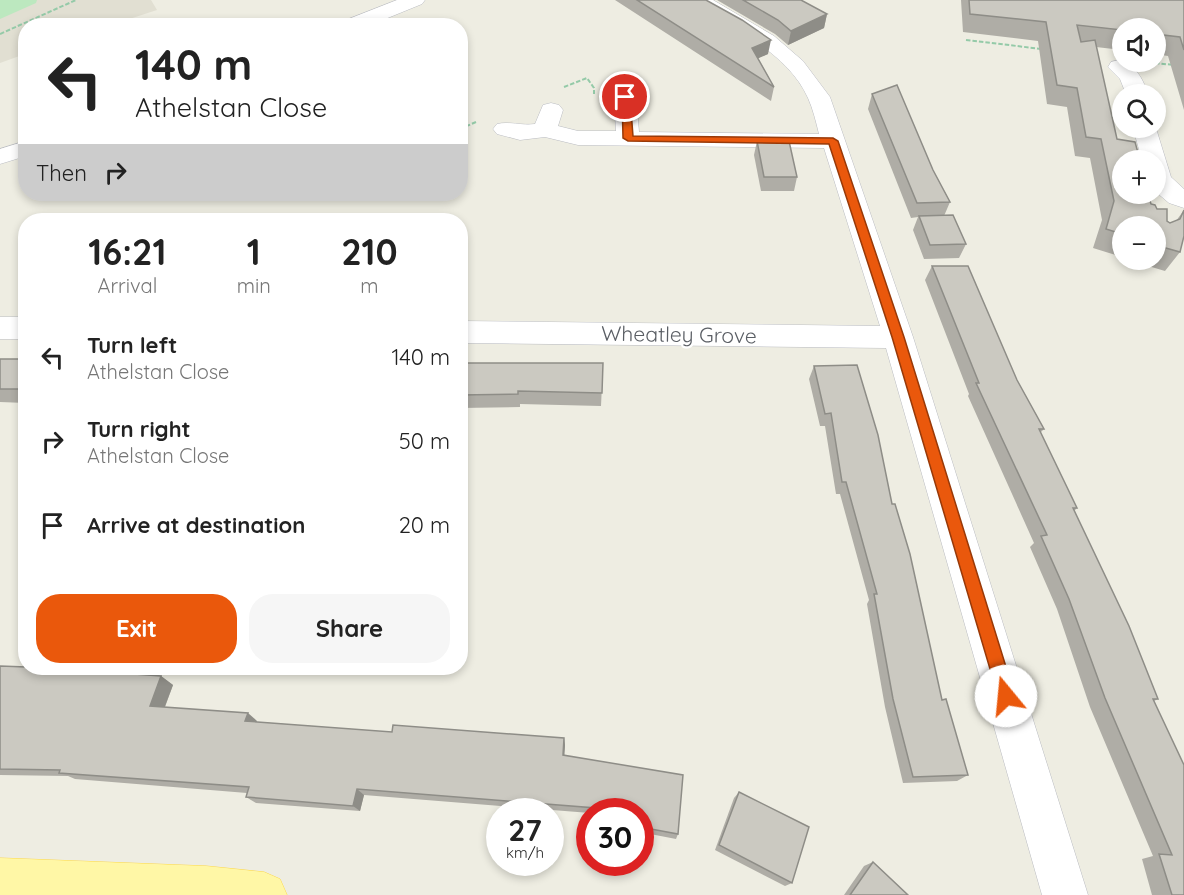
<!DOCTYPE html>
<html lang="en">
<head>
<meta charset="utf-8">
<style>
	:root { --surface:#fff; --page:#f6f6f6; --text:#222; --muted:#767676; --accent:#ea580c }
	body { margin:0; font-family:Quicksand,sans-serif; background:var(--page); color:var(--text); height:100vh; display:flex; flex-direction:column; font-size:22px; white-space:nowrap }
	* { box-sizing:border-box; margin:0 }
	p { font-size:20px; color:var(--muted) }
	.icon { flex:none; width:33px; height:33px; fill:none; stroke:currentColor; stroke-width:2; stroke-linecap:round; stroke-linejoin:round }
	.map { position:relative; flex:1; overflow:hidden }
	.side { position:absolute; left:18px; top:213px; width:450px; height:462px; display:flex; flex-direction:column; background:var(--surface); border-radius:24px; box-shadow:0 3px 9px #0003 }
	.side>* { flex:none }
	.guide { position:absolute; left:18px; top:18px; width:450px; height:183px; border-radius:24px; box-shadow:0 3px 9px #0003; background:#fff; color:var(--text); overflow:hidden }
	.tools { position:absolute; left:1112px; top:18px; display:grid; gap:12px }
	.tools a { display:grid; place-items:center; width:54px; height:54px; border-radius:50%; background:var(--surface); box-shadow:0 3px 9px #0003; font-size:30px }
	.speed { position:absolute; left:486px; top:798px; display:flex; gap:12px; font-size:30px; font-weight:700; text-align:center }
	.speed>* { display:grid; place-content:center; width:78px; height:78px; border-radius:50%; background:var(--surface); box-shadow:0 3px 9px #0003; line-height:1 }
	.speed small { font-size:15px; font-weight:400 }
	.speed .limit { border:9px solid #d22; background:#fff; color:#111 }
	.pin { position:absolute; display:grid; place-items:center; width:51px; height:51px; color:#fff; margin:-26px; border:3px solid #fff; border-radius:50%; box-shadow:0 2px 6px #0007 }
	.me { position:absolute; width:66px; margin:-33px; rotate:343deg; stroke-linejoin:round; filter:drop-shadow(0 0 4px #0008) }
	.turn { display:flex; align-items:center; gap:21px; height:126px; padding:0 18px; font-size:27px }
	.turn .icon { width:78px; height:78px; stroke-width:2.5 }
	.turn b { display:block; font-size:42px; line-height:51px }
	.then { display:flex; align-items:center; height:57px; padding:0 18px; background:#0003; gap:12px; font-size:22px }
	.eta { display:flex; justify-content:space-evenly; align-items:center; height:102px; text-align:center }
	.eta b { font-size:36px; font-weight:800; line-height:42px }
	.action { display:flex; gap:12px; margin-top:auto; padding:12px 18px }
	.action a { flex:1; height:69px; border-radius:24px; background:var(--accent); color:#fff; font-size:24px; font-weight:800; line-height:69px; text-align:center }
	.action a+a { background:var(--page); color:var(--text) }
	ul { padding:0; list-style:none }
	li { display:flex; align-items:center; gap:18px; height:84px; padding:0 18px }
	li div { flex:1 }
	li b { display:block; font-size:22px }
	li em { font-style:normal }
	.map>svg:first-child { display:block }
	.education { fill:#e1dfd2 }
	.green { fill:#bce8bf }
	.lines { fill:none; stroke-linecap:round; stroke-linejoin:round }
	.minor-casing { stroke:#babcc2; stroke-width:1 }
	.major-casing { stroke:#fdd94c; stroke-width:1 }
	.path { stroke:#94caa8; stroke-width:2; stroke-dasharray:4.5 2; stroke-linecap:butt }
	.minor { fill:#fff; fill-rule:evenodd }
	.major { fill:#fff7a6; fill-rule:evenodd }
	.wall { fill:#afada6 }
	.shaded-wall { fill:#8e8d87 }
	.building { fill:#cbc9c1; stroke:#8e8d87; stroke-width:1.5 }
	.route { fill:#ea580c; stroke:#983908; stroke-width:1.5 }
	.labels { text-anchor:middle; stroke-width:4.5; stroke-linejoin:round; paint-order:stroke }
	.street-label { font-size:21px; fill:#5a5e64; stroke:#fff }
</style>
</head>
<body>
<div class="map">
<svg width="1184" height="895" viewBox="0 0 1184 895">
	<rect width="100%" height="100%" fill="#eeede2"/>
	<path class="education" d="M0 0H151L157 10 111 25 26 26 25 54 0 63Z"/>
	<path class="green" d="M0 0H37L36 3 0 19Z"/>
	<g class="lines">
		<defs>
			<g id="minor">
				<path d="M397 0H425L422 4 368 26H338L341 22Z"/>
				<path d="M689 0H713L774 36 803 61 830 97 913 337 1088 895H1042L886 348 460 343V321L880 326 824 148 578 145 545 137 520 140 497 134 493 129 497 124C509 121 522 126 535 124L543 105 551 103 559 105 563 110 558 126 578 131H616L614 97 617 92 625 90 633 92 636 97 639 132 819 134C816 122 813 109 808 98 788 53 732 27 692 4Z"/>
				<path d="M1119 60C1136 65 1143 79 1148 94H1126L1120 79 1108 67 1111 62Z"/>
				<path d="M1155 125 1171 177 1184 189V208L1169 203 1156 192 1155 160H1142L1133 128H1155Z"/>
				<path d="M26 141V156L0 164V149Z"/>
				<rect x="0" y="317" width="26" height="22"/>
			</g>
			<path id="major" d="M0 858 206 866 264 872 280 879 287 895H0Z"/>
		</defs>
		<use href="#minor" class="minor-casing"/>
		<use href="#major" class="major-casing"/>
		<g class="path">
			<path d="M0 34 76 0"/>
			<path d="M966 40 1042 49"/>
			<path d="M1155 63 1184 66"/>
			<path d="M564 87 587 78 594 88V94"/>
			<path d="M460 129 476 122"/>
		</g>
		<use href="#minor" class="minor"/>
		<use href="#major" class="major"/>
	</g>
	<g class="wall">
		<path d="M615 0H706L768 54 758 58 774 87 771 101Z"/>
		<path d="M717 0H801L827 14 824 28 788 45 775 34Z"/>
		<path d="M961 0H1184V110L1168 56 1155 54V28H1122V50L1096 47 1117 139 1151 204 1157 209 1167 221 1170 223 1176 221 1184 210 1180 252 1165 271 1128 260H1155V226H1122V257L1093 248 1102 220 1090 158 1075 156 1067 107 1047 104 1038 41 963 32Z"/>
		<path d="M872 94 933 170 950 202 944 216 966 244 959 258 924 259 913 230 918 217 911 218 868 109Z"/>
		<path d="M757 141 797 177 794 191H761L754 155Z"/>
		<path d="M932 266 1017 380 1044 429 1040 433 1077 508 1074 511 1158 699 1154 701 1184 895H1152L1142 859 1153 856 1090 707 1057 609 1030 547 1034 543 968 396 969 394 925 280Z"/>
		<path d="M0 359H26V403L0 402Z"/>
		<path d="M460 363H603L601 406 520 404V407L460 408Z"/>
		<path d="M814 366 892 504 942 700 968 775 957 781 903 783 885 707 867 604 869 600 840 494H836L825 426H820L809 379Z"/>
		<path d="M0 666 161 676 173 685 165 707 257 722 392 732 564 738 565 745 564 755 678 834 676 839 640 832V812H590V813L364 795 360 811 256 803 246 797 247 793 75 779 68 776 0 775Z"/>
		<path d="M739 792 792 883 785 886 715 850 734 798Z"/>
		<path d="M873 862 908 895H844L864 866Z"/>
	</g>
	<g class="shaded-wall">
		<path d="M827 14 824 28 788 45 791 31Z"/>
		<path d="M771 40 768 54 750 62 752 48Z"/>
		<path d="M161 676 173 685 162 714 150 706Z"/>
		<path d="M248 713 257 721 255 729 245 721Z"/>
		<path d="M564 738 565 745 564 762 563 755Z"/>
		<path d="M357 789 364 795 360 811 353 806Z"/>
	</g>
	<g class="building">
		<path d="M637 0H706L742 20 771 40 752 48 774 87Z"/>
		<path d="M743 0H801L827 14 791 31 778 20Z"/>
		<path d="M969 0H1184V50L1180 37 1155 34V28H1122V30L1077 25 1081 42 1095 40 1117 139 1135 142 1140 160H1122V194H1148L1151 204 1155 205 1157 209H1167V221L1170 223 1180 219 1184 210V236L1180 252 1155 245V226H1122V234L1106 229 1114 201 1101 139 1086 137 1077 88 1057 85 1046 22 970 14Z"/>
		<path d="M897 85 933 170 950 202 917 203 872 94Z"/>
		<path d="M757 141H789L797 177H764Z"/>
		<path d="M953 215 966 244 930 245 919 216Z"/>
		<path d="M932 266H968L1017 380 1044 429H1039L1077 508H1073L1129 626 1158 699H1153L1184 765V895H1172L1159 854 1172 855 1105 698 1069 599 1041 536 1047 535 976 383H979Z"/>
		<rect x="0" y="359" width="26" height="30"/>
		<path d="M460 363H603L602 393 518 391V394L460 395Z"/>
		<path d="M857 365 878 435 892 504H895L910 554 942 700 946 699 968 775 913 777 893 699 874 594H877L846 482H842L831 413 825 414 814 366Z"/>
		<path d="M0 666 53 668 161 676 150 706 248 713 245 721 392 732 393 725 564 738 563 755 683 775 678 834 640 827V812H595L596 808 357 789 353 806 246 797 249 787 59 773 60 770 0 769Z"/>
		<path d="M739 792 809 827 792 883 719 845Z"/>
		<path d="M873 862 908 895H850Z"/>
	</g>
	<path class="route" d="M622 95 630 97 633 136 833 138 838 141 904 337 1015 696 1012 702 1006 704 1001 702 998 696 892 337 829 144 628 141 623 138Z"/>
	<g class="labels">
		<g class="street-label">
			<text transform="translate(679 335) rotate(1)" y="7">Wheatley Grove</text>
		</g>
	</g>
</svg>
<div class="tools">
<a><svg class="icon" aria-label="sound" viewBox="0 0 24 24"><path d="M4 9h4l5-4v14l-5-4H4zM17 9q2 3 0 6"/></svg></a>
<a><svg class="icon" aria-label="search" viewBox="0 0 24 24"><circle cx="10" cy="10" r="6"/><path d="M15 15l6 6"/></svg></a>
<a>+</a>
<a>−</a>
</div>
<div class="speed"><div>27<small>km/h</small></div><div class="limit">30</div></div>
<div class="pin" style="left:625px;top:97px;background:#d93025"><svg class="icon" aria-label="arrive" viewBox="0 0 24 24"><path d="M6 21V4h12l-3 4 3 4H6"/></svg></div>
<svg class="me" style="left:1006px;top:696px" viewBox="-20 -20 40 40"><circle r="19" fill="#fff"/><path d="M0-13L10 11 0 6-10 11z" fill="#ea580c"/></svg>
<div class="guide">
<div class="turn"><svg class="icon" aria-label="left" viewBox="0 0 24 24"><path d="M17 20v-9H6M10 6l-5 5 5 5"/></svg><div><b>140 m</b>Athelstan Close</div></div>
<div class="then">Then<svg class="icon" aria-label="right" viewBox="0 0 24 24"><path d="M7 20v-9h11M14 6l5 5-5 5"/></svg></div>
</div>
<section class="side">
<div class="eta">
<div><b>16:21</b><p>Arrival</p></div>
<div><b>1</b><p>min</p></div>
<div><b>210</b><p>m</p></div>
</div>
<ul>
<li><svg class="icon" aria-label="left" viewBox="0 0 24 24"><path d="M17 20v-9H6M10 6l-5 5 5 5"/></svg><div><b>Turn left</b><p>Athelstan Close</p></div><em>140 m</em></li>
<li><svg class="icon" aria-label="right" viewBox="0 0 24 24"><path d="M7 20v-9h11M14 6l5 5-5 5"/></svg><div><b>Turn right</b><p>Athelstan Close</p></div><em>50 m</em></li>
<li><svg class="icon" aria-label="arrive" viewBox="0 0 24 24"><path d="M6 21V4h12l-3 4 3 4H6"/></svg><div><b>Arrive at destination</b></div><em>20 m</em></li>
</ul>
<div class="action"><a>Exit</a><a>Share</a></div>
</section>
</div>
</body>
</html>
